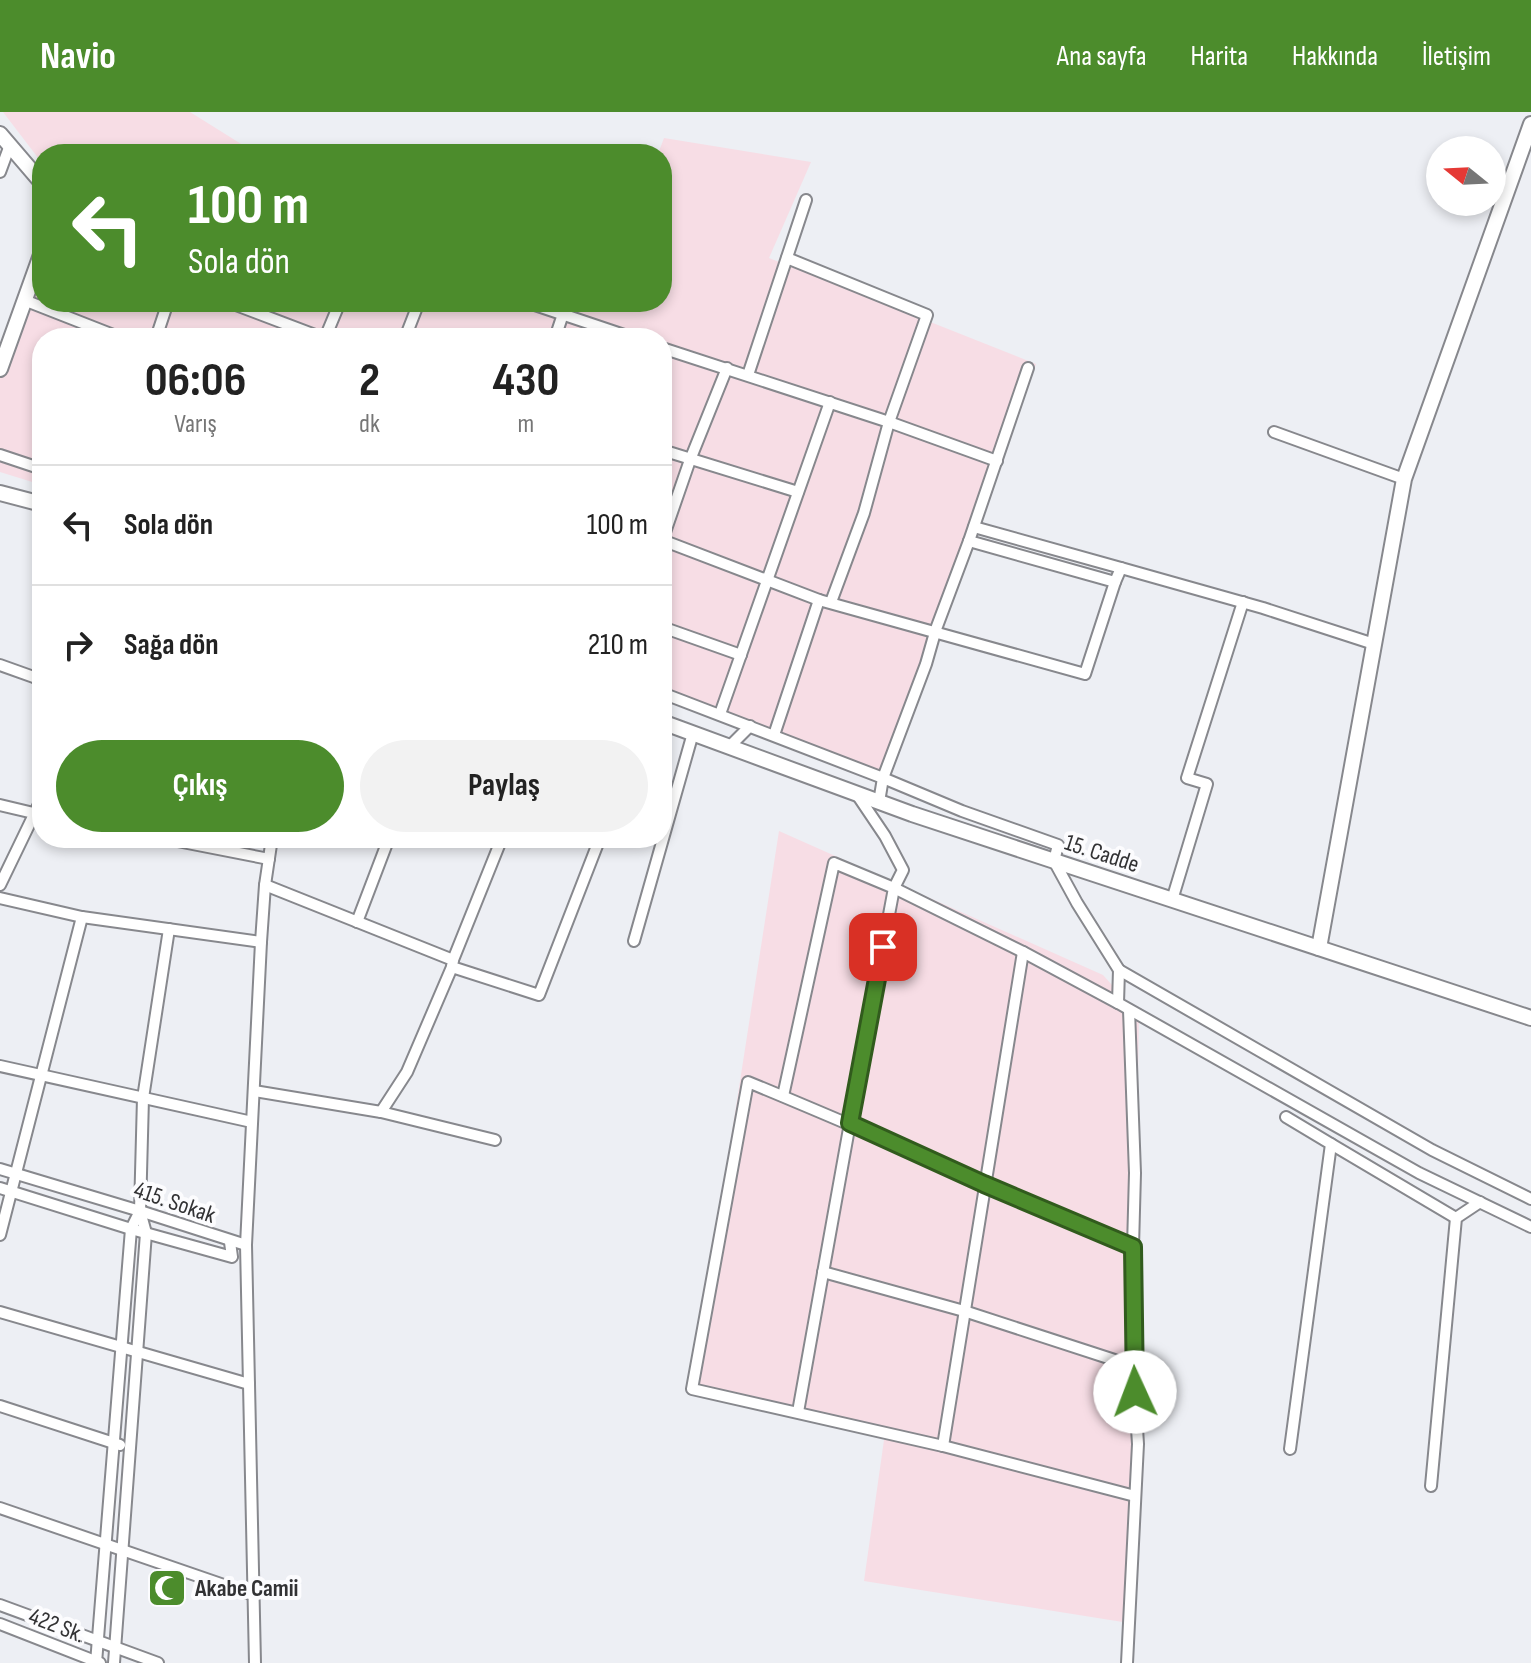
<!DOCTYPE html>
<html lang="tr">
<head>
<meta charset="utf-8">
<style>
	:root { --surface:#fff; --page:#f2f2f2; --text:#222; --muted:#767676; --line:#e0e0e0; --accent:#4c8c2c }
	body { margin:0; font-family:"Sofia Sans Condensed",sans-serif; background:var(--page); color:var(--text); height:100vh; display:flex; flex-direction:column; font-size:30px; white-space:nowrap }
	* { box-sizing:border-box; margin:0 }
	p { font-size:26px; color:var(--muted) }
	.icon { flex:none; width:44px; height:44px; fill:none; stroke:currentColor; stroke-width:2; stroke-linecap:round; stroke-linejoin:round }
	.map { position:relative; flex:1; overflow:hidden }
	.drawer { position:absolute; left:32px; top:216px; width:640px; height:520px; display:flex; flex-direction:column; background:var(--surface); border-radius:32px; box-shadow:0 4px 12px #0003 }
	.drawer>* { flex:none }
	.guide { position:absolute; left:32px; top:32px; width:640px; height:168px; border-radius:32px; box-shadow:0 4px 12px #0003; background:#4c8c2c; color:#fff; overflow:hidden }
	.needle { width:52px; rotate:288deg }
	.fabs { position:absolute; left:1426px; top:24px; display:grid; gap:16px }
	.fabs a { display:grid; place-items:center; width:80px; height:80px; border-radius:50%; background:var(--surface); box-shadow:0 4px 12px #0003; font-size:40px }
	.pin { position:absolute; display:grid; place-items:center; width:68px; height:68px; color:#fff; margin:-34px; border-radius:16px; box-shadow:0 4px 12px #0006 }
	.me { position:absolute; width:88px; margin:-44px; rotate:358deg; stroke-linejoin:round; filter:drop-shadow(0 0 6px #0008) }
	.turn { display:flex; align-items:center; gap:28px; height:168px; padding:0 24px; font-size:36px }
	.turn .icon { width:104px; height:104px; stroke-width:2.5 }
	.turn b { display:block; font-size:56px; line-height:68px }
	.eta { display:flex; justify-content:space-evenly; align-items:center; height:136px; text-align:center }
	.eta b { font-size:48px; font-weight:700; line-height:56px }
	.action { display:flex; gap:16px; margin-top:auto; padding:16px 24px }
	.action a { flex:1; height:92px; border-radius:48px; background:var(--accent); color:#fff; font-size:32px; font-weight:700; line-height:92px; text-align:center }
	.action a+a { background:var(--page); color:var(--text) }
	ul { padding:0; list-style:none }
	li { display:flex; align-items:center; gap:24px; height:120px; padding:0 24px; border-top:2px solid var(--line) }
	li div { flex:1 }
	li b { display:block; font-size:30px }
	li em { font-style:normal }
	header { display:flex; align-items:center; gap:48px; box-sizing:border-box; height:112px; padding:0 40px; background:var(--accent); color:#fff }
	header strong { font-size:38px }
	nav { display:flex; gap:44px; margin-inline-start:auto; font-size:28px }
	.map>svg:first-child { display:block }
	.industrial { fill:#f7dde5 }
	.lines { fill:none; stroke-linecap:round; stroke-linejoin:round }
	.minor-casing { stroke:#87888d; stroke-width:14 }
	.tertiary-casing { stroke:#87888d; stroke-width:18 }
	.secondary-casing { stroke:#87888d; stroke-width:18 }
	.minor { stroke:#fff; stroke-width:10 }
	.tertiary { stroke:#fff; stroke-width:14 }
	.secondary { stroke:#fff; stroke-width:14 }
	.route-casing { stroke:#315b1d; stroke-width:20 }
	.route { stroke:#4c8c2c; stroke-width:14 }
	.labels { text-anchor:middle; stroke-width:8; stroke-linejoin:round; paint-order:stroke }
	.street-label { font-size:24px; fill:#323234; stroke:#fcfcfe }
	.poi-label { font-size:24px; font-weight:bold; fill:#323234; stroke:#fcfcfe; text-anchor:start }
</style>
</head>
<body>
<header>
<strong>Navio</strong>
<nav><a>Ana sayfa</a><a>Harita</a><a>Hakkında</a><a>İletişim</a></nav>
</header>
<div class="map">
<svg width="1531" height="1551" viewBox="0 0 1531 1551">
	<rect width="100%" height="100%" fill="#edeff4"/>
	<g class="industrial">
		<path d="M3 0H190L257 42H42V51Z"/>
		<path d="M664 26 811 50 769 146 1036 252 888 671 662 587V226H42V373L0 360V264L42 150V190H587L601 196 603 190H662V42H658Z"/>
		<path d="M779 719 1103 863 1139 903 1129 1511 864 1469 885 1321 692 1277Z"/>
	</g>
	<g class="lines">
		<defs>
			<g id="minor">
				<path d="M0 60 10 33"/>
				<path d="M787 146 927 203 889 310 864 401 831 490"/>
				<path d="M24 188 121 226"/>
				<path d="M228 190 323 226"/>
				<path d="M526 190 633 226"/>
				<path d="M156 226 168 190"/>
				<path d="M325 226 340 190"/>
				<path d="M405 226 419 190"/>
				<path d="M555 226 563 202"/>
				<path d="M662 236 889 310 997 349"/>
				<path d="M748 263 806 88"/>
				<path d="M1274 320 1404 367"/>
				<path d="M662 338 798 380"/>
				<path d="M0 343 42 357"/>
				<path d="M974 415 1121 456"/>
				<path d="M662 428 819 488 1085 562 1115 470 969 429"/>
				<path d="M662 429 690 348 727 256"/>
				<path d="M1115 470 1121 456 1263 496 1374 532"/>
				<path d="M662 515 741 543"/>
				<path d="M0 553 42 568"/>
				<path d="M37 567 42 552"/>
				<path d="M662 581 883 666 962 699 1058 733 1054 749 1077 791 1119 858 1118 891 1419 1061 1531 1115"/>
				<path d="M720 602 830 290"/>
				<path d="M774 623 819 488"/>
				<path d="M729 635 750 614"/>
				<path d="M856 681 885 724 903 758 894 776 1023 840 1118 891"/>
				<path d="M879 690 883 666 926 552 936 517 969 429 1028 256"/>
				<path d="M0 693 42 703"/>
				<path d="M162 726 269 747"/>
				<path d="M0 773 42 686"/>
				<path d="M265 773 453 848 452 855 539 883 600 726"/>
				<path d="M0 786 82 805 261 830"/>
				<path d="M1172 788 1207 672 1187 666 1243 490"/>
				<path d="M357 810 389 726"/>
				<path d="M634 829 693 621"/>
				<path d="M453 848 502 726"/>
				<path d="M1119 858 1432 1038 1531 1087"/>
				<path d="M0 954 252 1010"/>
				<path d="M254 979 381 1000 495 1028"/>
				<path d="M783 984 834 751 894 776 850 1011 798 1300"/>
				<path d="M381 1000 407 960 452 855"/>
				<path d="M1286 1005 1331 1032 1290 1337"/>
				<path d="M1331 1032 1456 1106"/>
				<path d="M0 1057 140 1099 246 1133"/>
				<path d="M0 1076 131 1117 232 1145 230 1130"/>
				<path d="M0 1123 82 805"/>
				<path d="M1133 1135C1004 1080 877 1023 748 970L692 1277 943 1334 1135 1384"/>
				<path d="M823 1160 964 1199 1133 1254"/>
				<path d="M0 1200 249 1272"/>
				<path d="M0 1294 120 1333"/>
				<path d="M943 1334 1023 840"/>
				<path d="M1431 1374 1456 1106 1480 1090"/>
				<path d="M0 1396 253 1483"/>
				<path d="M0 1493 158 1551"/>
				<path d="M0 1512 100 1551"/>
				<path d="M96 1551 131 1117 140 1099"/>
				<path d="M114 1551 146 1121 140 1099 143 986 169 817"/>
				<path d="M255 1551 246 1133 261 830 265 773 272 726"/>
				<path d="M1127 1551 1138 1332 1133 1254V1135L1135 1061 1129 898"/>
			</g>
			<g id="tertiary">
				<path d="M0 22 42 71"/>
				<path d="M0 257 42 140"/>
				<path d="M1319 836 1404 367 1531 12"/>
			</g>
			<g id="secondary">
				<path d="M0 381 42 392"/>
				<path d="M662 610 912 702 1531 906"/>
			</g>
		</defs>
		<use href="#minor" class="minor-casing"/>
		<use href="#tertiary" class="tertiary-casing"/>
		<use href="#secondary" class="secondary-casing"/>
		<use href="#minor" class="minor"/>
		<use href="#tertiary" class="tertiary"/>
		<use href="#secondary" class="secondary"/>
	</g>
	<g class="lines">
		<defs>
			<path id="route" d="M883 835 850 1011 984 1072 1133 1135 1135 1280"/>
		</defs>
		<use href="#route" class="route-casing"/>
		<use href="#route" class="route"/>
	</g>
	<defs>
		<symbol id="mosque-square" viewBox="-11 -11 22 22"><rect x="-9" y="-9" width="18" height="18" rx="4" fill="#4c8c2c" stroke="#fcfcfe"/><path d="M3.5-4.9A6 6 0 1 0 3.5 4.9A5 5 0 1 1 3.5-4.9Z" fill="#fff"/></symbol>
	</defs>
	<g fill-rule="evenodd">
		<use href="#mosque-square" x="145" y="1454" width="44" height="44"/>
	</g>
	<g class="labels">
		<g class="street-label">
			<text transform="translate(1102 741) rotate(18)" y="8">15. Cadde</text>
			<text transform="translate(175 1090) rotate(19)" y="8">415. Sokak</text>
			<text transform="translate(57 1513) rotate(21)" y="8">422 Sk.</text>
		</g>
		<g class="poi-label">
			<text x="195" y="1484">Akabe Camii</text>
		</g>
	</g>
</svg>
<div class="fabs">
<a><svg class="needle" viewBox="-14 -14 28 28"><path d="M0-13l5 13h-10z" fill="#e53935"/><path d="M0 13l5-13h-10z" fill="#767676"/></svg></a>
</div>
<div class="pin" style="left:883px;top:835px;background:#d93025"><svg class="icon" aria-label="arrive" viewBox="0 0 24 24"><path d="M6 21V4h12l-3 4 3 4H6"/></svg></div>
<svg class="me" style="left:1135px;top:1280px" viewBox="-20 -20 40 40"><circle r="19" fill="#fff"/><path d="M0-13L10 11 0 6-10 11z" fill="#4c8c2c"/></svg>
<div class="guide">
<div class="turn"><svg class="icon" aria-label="left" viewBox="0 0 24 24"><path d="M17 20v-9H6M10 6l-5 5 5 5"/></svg><div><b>100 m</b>Sola dön</div></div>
</div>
<section class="drawer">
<div class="eta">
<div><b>06:06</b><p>Varış</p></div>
<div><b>2</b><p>dk</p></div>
<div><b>430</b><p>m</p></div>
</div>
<ul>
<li><svg class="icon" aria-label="left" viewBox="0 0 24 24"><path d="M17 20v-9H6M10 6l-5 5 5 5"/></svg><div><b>Sola dön</b></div><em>100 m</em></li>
<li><svg class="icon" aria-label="right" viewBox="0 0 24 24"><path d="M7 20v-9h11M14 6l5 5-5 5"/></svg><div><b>Sağa dön</b></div><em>210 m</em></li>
</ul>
<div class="action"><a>Çıkış</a><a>Paylaş</a></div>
</section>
</div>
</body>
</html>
